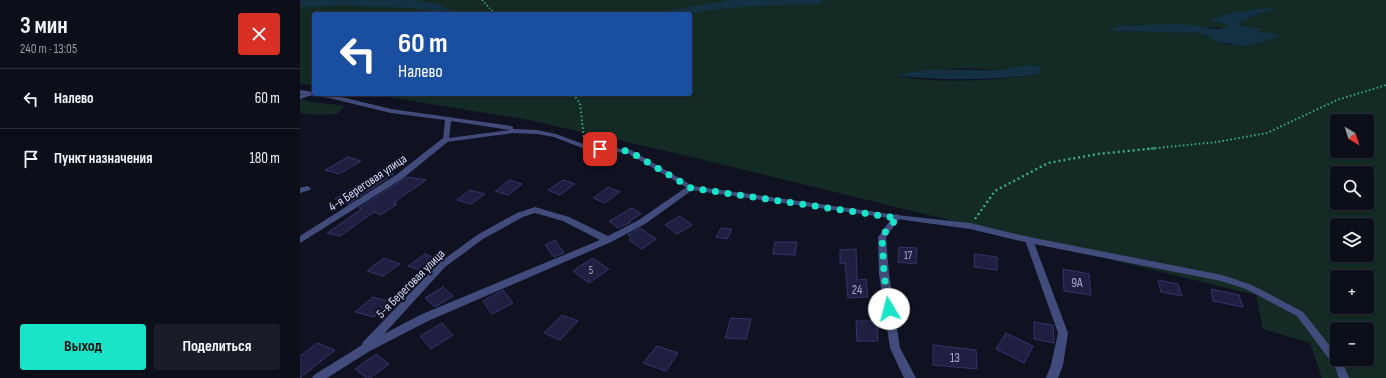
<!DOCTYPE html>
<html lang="ru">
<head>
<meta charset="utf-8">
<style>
	:root { --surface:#0c0e1a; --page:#1a1c27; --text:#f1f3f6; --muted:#9a9ca2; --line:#2c2e39; --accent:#19e4c8 }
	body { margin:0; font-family:"Sofia Sans Condensed",sans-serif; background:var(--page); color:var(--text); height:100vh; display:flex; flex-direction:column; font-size:15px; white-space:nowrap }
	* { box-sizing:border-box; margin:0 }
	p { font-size:13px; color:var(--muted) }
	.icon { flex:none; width:22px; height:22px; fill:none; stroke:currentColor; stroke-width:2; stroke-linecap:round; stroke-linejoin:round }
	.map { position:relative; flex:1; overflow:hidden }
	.panel { display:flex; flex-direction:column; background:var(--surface); width:300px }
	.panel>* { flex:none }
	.hud { position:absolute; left:12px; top:12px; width:380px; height:84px; border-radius:4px; box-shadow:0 2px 6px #0003,0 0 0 1px var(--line); background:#1a4fa0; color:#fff; overflow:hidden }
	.needle { width:26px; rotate:142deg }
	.controls { position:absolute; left:1030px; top:114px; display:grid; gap:8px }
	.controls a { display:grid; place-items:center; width:44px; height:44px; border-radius:4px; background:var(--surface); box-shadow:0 2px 6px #0003,0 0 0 1px var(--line); font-size:20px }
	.pin { position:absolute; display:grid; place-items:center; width:34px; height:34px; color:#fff; margin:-17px; border-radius:8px; box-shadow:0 2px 6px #0006 }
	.me { position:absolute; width:44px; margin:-22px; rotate:352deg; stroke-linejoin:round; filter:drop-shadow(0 0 3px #0008) }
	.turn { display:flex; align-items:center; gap:14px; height:84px; padding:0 20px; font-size:18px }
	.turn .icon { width:52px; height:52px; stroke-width:2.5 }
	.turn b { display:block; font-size:28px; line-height:34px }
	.round { display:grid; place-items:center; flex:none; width:42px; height:42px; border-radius:4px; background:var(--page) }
	.summary { display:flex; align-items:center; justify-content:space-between; height:68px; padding:0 20px }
	h1 { font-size:24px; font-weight:700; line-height:30px }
	.primary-button { display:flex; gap:8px; margin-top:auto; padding:8px 20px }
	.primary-button a { flex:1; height:46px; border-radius:4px; background:var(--accent); color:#111; font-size:16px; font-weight:700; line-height:46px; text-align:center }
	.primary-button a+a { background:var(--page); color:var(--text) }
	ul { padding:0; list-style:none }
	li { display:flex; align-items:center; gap:12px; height:60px; padding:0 20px; border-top:1px solid var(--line) }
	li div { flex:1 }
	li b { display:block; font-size:15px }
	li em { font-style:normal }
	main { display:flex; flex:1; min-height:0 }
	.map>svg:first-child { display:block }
	.green { fill:#142b25; fill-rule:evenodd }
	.water { fill:#133143 }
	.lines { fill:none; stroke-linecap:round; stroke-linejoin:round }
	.river { fill:#133143; fill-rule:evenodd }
	.building { fill:#1f2041; stroke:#33356a }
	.path-far2 { stroke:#3ca988; stroke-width:1.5; stroke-dasharray:1.5 2; stroke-linecap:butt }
	.path-far1 { stroke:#3ca988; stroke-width:2; stroke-dasharray:1.5 2.5; stroke-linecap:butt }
	.path { stroke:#3ca988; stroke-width:2.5; stroke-dasharray:2 3; stroke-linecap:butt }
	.lane { fill:#414c7c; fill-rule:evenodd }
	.street { fill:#414c7c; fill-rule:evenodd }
	.route { stroke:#19e4c8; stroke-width:7; stroke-dasharray:0 12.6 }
	.labels { text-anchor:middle; stroke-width:4; stroke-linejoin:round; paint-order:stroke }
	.number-label { font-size:11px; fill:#a8accc }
	.street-label { font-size:13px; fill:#d6dbfb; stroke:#101222 }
	.near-number-label { font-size:13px; fill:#a8accc }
</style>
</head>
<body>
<main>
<section class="panel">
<div class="summary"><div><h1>3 мин</h1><p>240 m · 13:05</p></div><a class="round" style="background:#d93025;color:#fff"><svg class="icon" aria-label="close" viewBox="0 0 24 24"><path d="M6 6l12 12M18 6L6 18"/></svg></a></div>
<ul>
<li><svg class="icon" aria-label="left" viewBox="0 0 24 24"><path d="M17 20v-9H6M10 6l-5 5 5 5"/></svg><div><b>Налево</b></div><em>60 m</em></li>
<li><svg class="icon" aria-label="arrive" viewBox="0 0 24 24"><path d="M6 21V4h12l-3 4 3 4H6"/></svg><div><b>Пункт назначения</b></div><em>180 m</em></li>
</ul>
<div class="primary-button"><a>Выход</a><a>Поделиться</a></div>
</section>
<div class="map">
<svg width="1086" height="378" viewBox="0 0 1086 378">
	<rect width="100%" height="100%" fill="#101222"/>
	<g class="green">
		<path d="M0 0H1086V378H1022L1010 343 963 329 956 295 367 151 229 120 70 94H390V14H14V86L0 83ZM975 10 963 12 938 23 943 26 961 28 959 31 962 33H976L977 37 954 45H931L919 42 900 33 812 31 811 29 820 26 854 25 925 28 929 27 925 24 914 22C935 12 952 11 975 10ZM726 65 738 74C692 81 642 84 597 76 614 73 632 70 649 69 675 67 700 73 726 65ZM1037 121H1067V151H1037ZM1037 173H1067V203H1037ZM1037 225H1067V255H1037ZM1037 277H1067V307H1037ZM1037 329H1067V359H1037Z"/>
		<path d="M0 99 13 102 45 106 37 114 18 115 0 113Z"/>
	</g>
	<g class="water">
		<path d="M976 8 975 10 963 12 938 23 943 26 961 28 963 29 959 31 962 33H976L978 35 977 37 954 45 943 46 919 42 900 33 812 31 810 29 820 26C845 26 874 22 898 26 908 27 919 32 928 26L925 24 910 21C918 14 965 7 976 8Z"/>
		<path d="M726 65 740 67 742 70 738 74C690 81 644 80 596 76 638 62 683 77 726 65Z"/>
	</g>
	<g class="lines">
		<g class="river">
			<path d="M0 0H115L138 4 147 9 158 11 160 14H135L129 11 114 8 43 5 0 7Z"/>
			<path d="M431 0H523L521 3 516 4 452 6 412 10 390 14H363L365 11 370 10Z"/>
		</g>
	</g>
	<g class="building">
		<path d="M48 157 61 161 39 174 25 170Z"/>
		<path d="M79 171 94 174 48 204 35 199Z"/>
		<path d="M107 177 126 180 93 203 97 204 81 215 74 212 40 236 27 233 62 209 59 208Z"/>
		<path d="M210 180 222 184 208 195 195 191Z"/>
		<path d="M263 180 275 184 260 195 248 190Z"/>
		<path d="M308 187 320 192 305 203 293 198Z"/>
		<path d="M170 190 185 194 171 204 157 200Z"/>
		<path d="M332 208 341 214 329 221 331 222 318 228 309 221Z"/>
		<path d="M380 216 392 225 377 234 365 225Z"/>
		<path d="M340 228 356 239 342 249 329 240 331 238 328 235Z"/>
		<path d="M421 228 432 229 427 239 416 237Z"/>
		<path d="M255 240 264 253 254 257 245 245Z"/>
		<path d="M475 242H497L495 255 473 254Z"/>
		<path d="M599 247 617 248 616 264 598 262Z"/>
		<path d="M556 249 557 280 566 279 568 297 548 298 545 263 540 264V250Z"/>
		<path d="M125 254 141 260 125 272 108 266Z"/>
		<path d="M675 254 697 257V270L674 267Z"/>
		<path d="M84 258 100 264 83 276 67 271Z"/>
		<path d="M292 258 309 269 289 283 273 271Z"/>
		<path d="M763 269 789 274 791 295 764 291Z"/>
		<path d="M858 280 878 284 882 296 861 292Z"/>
		<path d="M143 287 153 296 135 307 125 298Z"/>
		<path d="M911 289 939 295 943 307 913 301Z"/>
		<path d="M203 290 213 303 192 314 183 301Z"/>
		<path d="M73 297 91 302 74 317 55 312Z"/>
		<path d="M262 315 278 321 260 340 244 333Z"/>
		<path d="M431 318 451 319 446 339 425 338Z"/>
		<path d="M556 321H577L578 341H557Z"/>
		<path d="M734 322 753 325 754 343 734 339Z"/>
		<path d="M142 323 153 335 131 349 120 336Z"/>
		<path d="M706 333 733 346 724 363 696 349Z"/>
		<path d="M17 343 35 350 0 378V356Z"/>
		<path d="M633 345 676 350 677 369 633 365Z"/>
		<path d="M357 346 378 353 366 371 343 363Z"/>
		<path d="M76 354 89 364 70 378H67L55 369Z"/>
	</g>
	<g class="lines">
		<path class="path-far2" d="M182 0 195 14"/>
		<g class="path-far1">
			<path d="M273 94 280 103 284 139"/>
			<path d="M847 149 917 142 967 133 1037 100 1086 85"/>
		</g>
		<path class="path" d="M675 219 695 191 748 163 798 154 857 148"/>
		<path class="lane" d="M0 90 14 92V94H29L91 109 211 126 213 127V129L237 130 256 134 286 145 331 150 393 186 597 215 670 223 729 237 922 275 952 285 1003 312 1037 355V359H1040L1044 365 1049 378H1039L1035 367 997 316 946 289 921 281 729 243 670 229 597 219 391 190 327 153 285 149 254 137 237 134 213 133 146 142 143 140 145 120 91 113 29 98 0 94ZM151 121 210 130 149 138Z"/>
		<g class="street">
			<path d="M10 92 12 93V95L0 99V95Z"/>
			<path d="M143 138H149L150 140 102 179 0 243V236L96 175Z"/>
			<path d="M7 186 11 188 10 190 0 193V188Z"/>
			<path d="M388 186H391L395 188 345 224 311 242 128 321 68 352 27 378H12L14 375 62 345 63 342 139 263 177 235 217 213 235 207 269 217 308 236 339 220ZM235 213 263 221 300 240 120 315 84 334 145 267 183 239 223 217Z"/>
			<path d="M597 214 601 217 586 237 589 274 600 348 616 378H604L590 348 579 274 578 237 594 215Z"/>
			<path d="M729 237 732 238 733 240 768 333 763 365 758 378H746L751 365 758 333 725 240 726 238Z"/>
		</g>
	</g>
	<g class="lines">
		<path class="route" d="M300 149 329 151 391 188 597 218 582 236 584 274 589 309"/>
	</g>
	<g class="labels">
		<g class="number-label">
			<text x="608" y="259">17</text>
			<text x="291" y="274">5</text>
		</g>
		<g class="street-label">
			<text transform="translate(67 182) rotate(-34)" y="5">4-я Береговая улица</text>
			<text transform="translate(110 283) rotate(-45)" y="5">5-я Береговая улица</text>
		</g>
		<g class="near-number-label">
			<text x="777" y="287">9А</text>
			<text x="557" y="294">24</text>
			<text x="655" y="362">13</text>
		</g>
	</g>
</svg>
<div class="controls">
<a><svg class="needle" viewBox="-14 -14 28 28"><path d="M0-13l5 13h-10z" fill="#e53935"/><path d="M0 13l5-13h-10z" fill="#9a9ca2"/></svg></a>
<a><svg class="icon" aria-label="search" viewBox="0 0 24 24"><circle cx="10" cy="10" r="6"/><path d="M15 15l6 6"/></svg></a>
<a><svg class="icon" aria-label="layers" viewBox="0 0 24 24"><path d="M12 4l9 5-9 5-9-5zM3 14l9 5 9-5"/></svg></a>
<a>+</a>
<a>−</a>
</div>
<div class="pin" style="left:300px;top:149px;background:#d93025"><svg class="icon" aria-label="arrive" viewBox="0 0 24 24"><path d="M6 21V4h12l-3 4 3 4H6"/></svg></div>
<svg class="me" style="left:589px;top:309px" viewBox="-20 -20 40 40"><circle r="19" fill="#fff"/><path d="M0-13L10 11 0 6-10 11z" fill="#19e4c8"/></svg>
<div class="hud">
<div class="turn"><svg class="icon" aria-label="left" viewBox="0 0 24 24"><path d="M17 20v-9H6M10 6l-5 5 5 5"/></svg><div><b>60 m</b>Налево</div></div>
</div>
</div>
</main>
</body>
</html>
